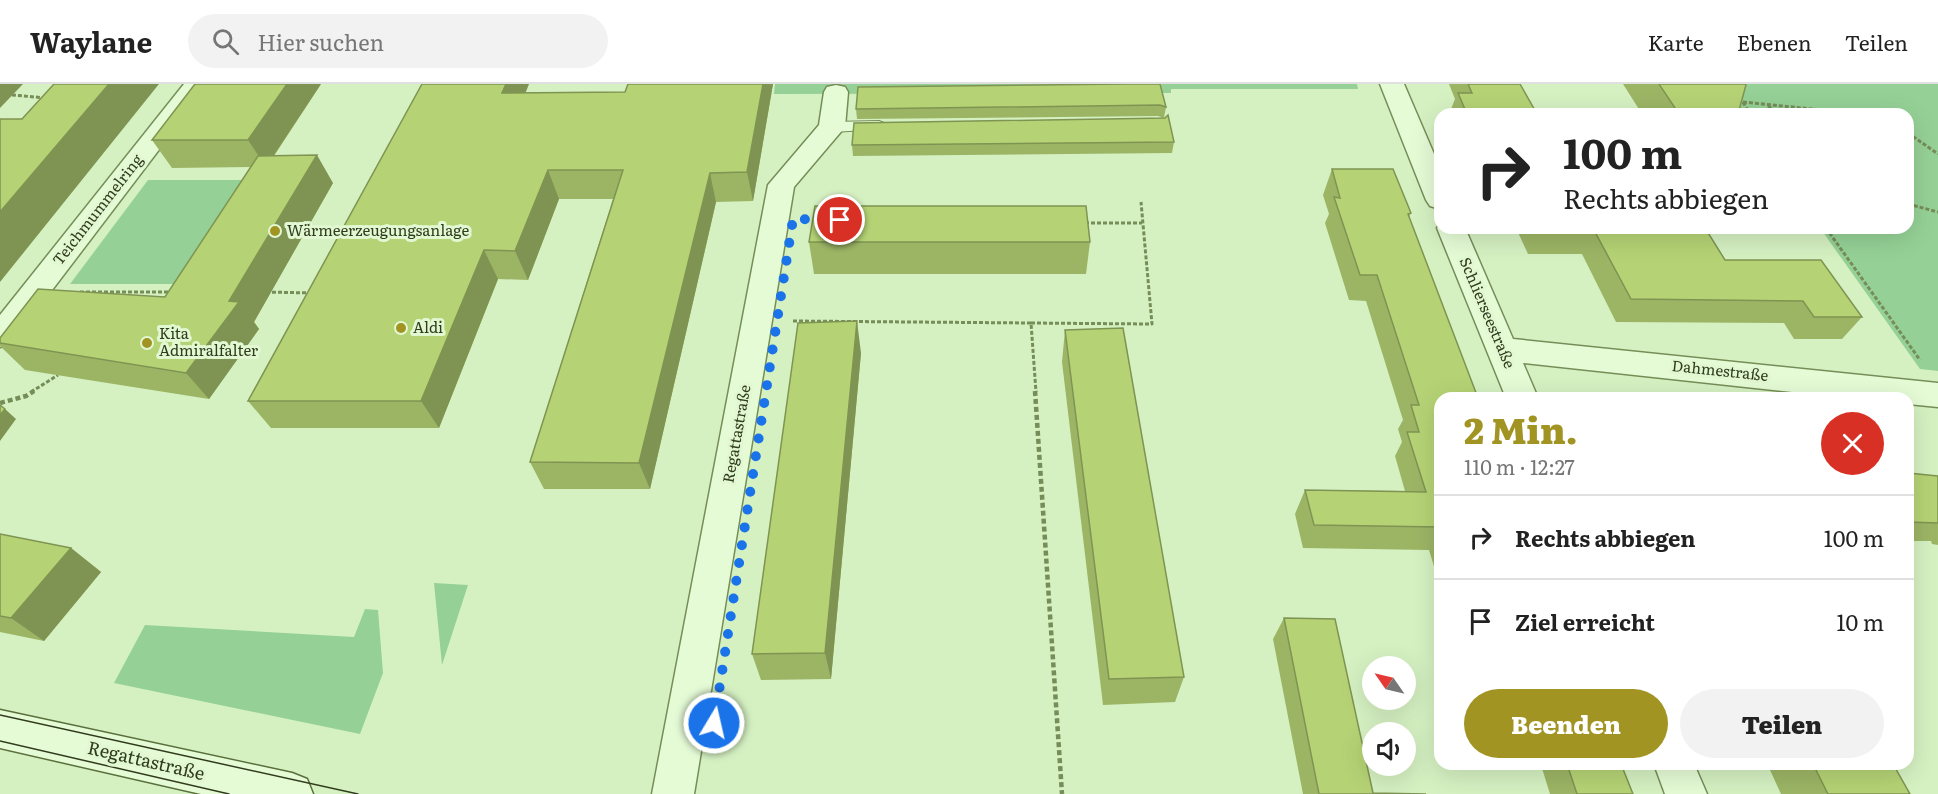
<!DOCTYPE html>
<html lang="de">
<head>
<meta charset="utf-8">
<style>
	:root { --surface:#fff; --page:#f2f2f2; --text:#222; --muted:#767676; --line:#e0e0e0; --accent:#a19423 }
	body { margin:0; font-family:Literata,serif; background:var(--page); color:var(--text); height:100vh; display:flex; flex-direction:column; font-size:22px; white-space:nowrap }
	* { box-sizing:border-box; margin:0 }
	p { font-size:20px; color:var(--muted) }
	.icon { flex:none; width:33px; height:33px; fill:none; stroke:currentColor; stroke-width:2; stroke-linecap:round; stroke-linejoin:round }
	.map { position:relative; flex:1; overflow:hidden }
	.side { position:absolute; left:1434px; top:308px; width:480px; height:378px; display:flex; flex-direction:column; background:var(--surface); border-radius:18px; box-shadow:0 6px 24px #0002 }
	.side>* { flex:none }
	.guide { position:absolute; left:1434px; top:24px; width:480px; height:126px; border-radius:18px; box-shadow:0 6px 24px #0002; background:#fff; color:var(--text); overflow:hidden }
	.needle { width:39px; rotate:304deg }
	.fabs { position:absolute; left:1362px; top:572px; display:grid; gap:12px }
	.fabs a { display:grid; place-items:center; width:54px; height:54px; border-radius:50%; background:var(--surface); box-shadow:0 6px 24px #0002; font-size:30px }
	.pin { position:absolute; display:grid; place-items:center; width:51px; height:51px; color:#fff; margin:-26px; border:3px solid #fff; border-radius:50%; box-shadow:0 2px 6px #0007 }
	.me { position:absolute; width:66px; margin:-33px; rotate:9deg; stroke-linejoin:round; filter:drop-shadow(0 0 4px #0008) }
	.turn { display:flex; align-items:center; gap:21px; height:126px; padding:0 30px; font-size:27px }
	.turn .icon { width:78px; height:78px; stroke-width:2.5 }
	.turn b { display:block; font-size:42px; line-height:51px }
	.round { display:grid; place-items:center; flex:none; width:63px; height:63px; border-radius:32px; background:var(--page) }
	.head { display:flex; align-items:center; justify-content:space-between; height:102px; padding:0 30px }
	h1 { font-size:36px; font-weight:800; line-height:45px; color:var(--accent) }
	.action { display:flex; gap:12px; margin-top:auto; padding:12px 30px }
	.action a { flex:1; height:69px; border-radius:36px; background:var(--accent); color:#fff; font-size:24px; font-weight:800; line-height:69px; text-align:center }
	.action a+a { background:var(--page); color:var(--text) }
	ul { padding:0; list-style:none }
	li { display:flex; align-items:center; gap:18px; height:84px; padding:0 30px; border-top:2px solid var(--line) }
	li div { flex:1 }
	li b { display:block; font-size:22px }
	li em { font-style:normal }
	header { display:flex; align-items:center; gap:36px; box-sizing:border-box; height:84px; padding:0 30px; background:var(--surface); border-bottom:2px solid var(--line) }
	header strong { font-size:28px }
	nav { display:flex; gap:33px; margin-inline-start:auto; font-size:21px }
	.search { width:420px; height:54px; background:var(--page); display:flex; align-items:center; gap:15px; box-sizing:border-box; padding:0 21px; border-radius:33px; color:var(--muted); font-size:22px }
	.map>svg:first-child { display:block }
	.green { fill:#95d196 }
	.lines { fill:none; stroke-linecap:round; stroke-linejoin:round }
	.service-casing { stroke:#768d57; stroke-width:2 }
	.minor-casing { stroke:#768d57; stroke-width:3 }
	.secondary-casing { stroke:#5a6f3b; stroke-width:3 }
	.path-far1 { stroke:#768d57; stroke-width:3; stroke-dasharray:4 2; stroke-linecap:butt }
	.path { stroke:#768d57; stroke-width:4.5; stroke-dasharray:5 3; stroke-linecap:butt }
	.service { fill:#e5fbd6; fill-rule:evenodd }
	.minor { fill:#e5fbd6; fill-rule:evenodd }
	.secondary { fill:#e5fbd6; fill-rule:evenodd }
	.tram { stroke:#303c1d; stroke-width:1.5 }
	.wall { fill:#9cb565 }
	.shaded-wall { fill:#7f9452 }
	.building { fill:#b5d375; stroke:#7f9452; stroke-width:1.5 }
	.route { stroke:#1a73e8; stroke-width:10; stroke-dasharray:0 18 }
	.poi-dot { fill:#a19423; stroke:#e1f8d2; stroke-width:2 }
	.labels { text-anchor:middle; stroke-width:6; stroke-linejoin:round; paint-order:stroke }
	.street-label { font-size:15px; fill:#303c1d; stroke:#e1f8d2 }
	.poi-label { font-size:15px; fill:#303c1d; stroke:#e1f8d2; text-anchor:start }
	.near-street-label { font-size:18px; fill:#303c1d; stroke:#e1f8d2 }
</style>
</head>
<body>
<header>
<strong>Waylane</strong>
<div class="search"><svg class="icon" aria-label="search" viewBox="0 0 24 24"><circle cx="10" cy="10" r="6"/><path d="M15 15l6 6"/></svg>Hier suchen</div>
<nav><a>Karte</a><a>Ebenen</a><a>Teilen</a></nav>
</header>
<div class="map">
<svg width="1938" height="710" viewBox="0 0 1938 710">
	<rect width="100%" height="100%" fill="#d5f1c2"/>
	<g class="green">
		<path d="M775 0H1357L1358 5H1171V9L774 10Z"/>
		<path d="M1717 0H1938V287L1920 285 1820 144H1908V30H1738Z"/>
		<path d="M148 96H262L197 200H70Z"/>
		<path d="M434 499 468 501 442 581Z"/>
		<path d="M365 525 378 526 383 589 360 650 114 599 145 541 354 553Z"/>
	</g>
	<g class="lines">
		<defs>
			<path id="service" d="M879 37 884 39 886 42 884 45 832 48 824 43 832 38Z"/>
			<g id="minor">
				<path d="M184 0H209L11 260 0 263V231Z"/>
				<path d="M1380 0H1404L1440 84V125L1430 122 1426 116Z"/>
				<path d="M836 1 845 3 848 8 845 43 794 103 694 710H652L768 101 819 41 824 8 827 3Z"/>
				<path d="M1440 139V144H1465L1513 255 1938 299V323L1908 320V314H1848L1523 279 1538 314H1506L1437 144Z"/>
				<path d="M1654 680H1694L1707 710H1665Z"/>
			</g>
			<path id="secondary" d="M0 626 292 689 307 695 313 710H201L0 664Z"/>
		</defs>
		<use href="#service" class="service-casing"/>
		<use href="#minor" class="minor-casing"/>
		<use href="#secondary" class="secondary-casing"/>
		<g class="path-far1">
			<path d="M0 10 47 14"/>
			<path d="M1743 18 1861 30"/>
			<path d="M1743 18 1750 30"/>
			<path d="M1768 22 1780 30"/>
			<path d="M1908 49 1938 70"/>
			<path d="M1908 120 1938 128"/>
			<path d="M1085 139H1142"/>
			<path d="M1826 144 1920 276"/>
			<path d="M80 208H172"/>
			<path d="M266 208 313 209"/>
			<path d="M793 237 1031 239 1036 308"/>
			<path d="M1031 239 1152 240 1141 118"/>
			<path d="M31 308 58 291"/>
		</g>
		<g class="path">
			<path d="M1035 307 1062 710"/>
			<path d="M0 319 26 312 34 307"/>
		</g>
		<use href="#service" class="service"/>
		<use href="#minor" class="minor"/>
		<use href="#secondary" class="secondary"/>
		<g class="tram">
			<path d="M0 631 358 710"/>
			<path d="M0 657 229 710"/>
		</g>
	</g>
	<g class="wall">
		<path d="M321 0 274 72 333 99 254 238 259 245 209 315 25 286 0 262V254L165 213 250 83 172 84 152 56Z"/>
		<path d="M773 0 753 117 716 118 650 405H544L530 378 613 115H559L528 196 498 195 439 344H271L248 317 526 9 625 8Z"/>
		<path d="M1127 0 1166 23 1164 34 1174 58 1172 69 853 72 852 61 1163 34 1158 32 857 35 856 25Z"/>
		<path d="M1449 0H1520L1537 30H1449L1455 15Z"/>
		<path d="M1623 0H1745L1738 30H1642Z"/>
		<path d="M1332 85 1411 129 1409 133 1440 314V502L1429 466 1303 464 1295 430 1305 406 1405 407 1395 372 1402 358 1398 345 1403 336 1366 217 1349 216 1325 139 1329 130 1323 111Z"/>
		<path d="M1516 144H1621L1622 146 1725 176 1862 233 1842 255H1794L1784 239 1616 238 1582 170H1528Z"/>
		<path d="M809 158H1090L1086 190H814Z"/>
		<path d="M1065 246 1184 593 1175 618 1103 621 1062 278Z"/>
		<path d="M861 269 831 595 761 596 752 570Z"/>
		<path d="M1908 389 1938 392V461L1932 460 1931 457H1908Z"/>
		<path d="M0 450 71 464 101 488 44 557 0 548Z"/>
		<path d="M1284 534 1373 709 1426 710H1303L1273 555Z"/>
		<path d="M1507 680H1621L1633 710H1550L1541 681Z"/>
		<path d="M1780 680H1893L1910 710H1781L1770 686Z"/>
	</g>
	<g class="shaded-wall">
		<path d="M0 0H23L0 24Z"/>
		<path d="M109 0H159L0 198V128Z"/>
		<path d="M287 0H321L266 83 248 56Z"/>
		<path d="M506 0H529L514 38 502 9Z"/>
		<path d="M763 0H773L753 117 747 88Z"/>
		<path d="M317 71 333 99 254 238 259 245 209 315 186 289Z"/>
		<path d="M548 86 559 115 528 196 515 167Z"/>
		<path d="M710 89 716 118 650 405 639 379Z"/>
		<path d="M484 166 498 195 439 344 421 317Z"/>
		<path d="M857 237 861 269 831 595 825 569Z"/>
		<path d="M5 325 16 335 0 357V331Z"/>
		<path d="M71 464 101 488 44 557 11 534Z"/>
	</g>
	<g class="building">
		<path d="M54 0H109L0 128V35H22Z"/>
		<path d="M195 0H287L248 56H152Z"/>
		<path d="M422 0H506L502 9 625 8 628 0H763L747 88 710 89 639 379 530 378 623 86H548L515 167 484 166 421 317H248Z"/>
		<path d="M1127 0H1160L1166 23 1160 21 856 25 858 3Z"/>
		<path d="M1468 0H1520L1537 30H1467L1458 9H1472Z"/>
		<path d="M1659 0H1745L1746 1 1738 30H1679Z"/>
		<path d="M1168 31 1174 58 852 61 854 39 1165 34Z"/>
		<path d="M317 71 229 217 239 218 186 289 0 259V254L38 205 165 213 258 72Z"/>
		<path d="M1332 85H1393L1411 129 1408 130 1478 314H1440V443L1314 441 1305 406 1426 408 1407 348H1419L1411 321H1419L1377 191H1360L1334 113 1340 114Z"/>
		<path d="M815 122H1086L1090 158H809Z"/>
		<path d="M1539 144H1621L1622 146 1707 147 1725 176H1821L1862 233H1814L1803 217 1631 215 1595 148 1540 147Z"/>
		<path d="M857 237 825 569 752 570 798 239Z"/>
		<path d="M1123 244 1184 593 1109 595 1065 246Z"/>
		<path d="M0 321 5 325 0 331Z"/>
		<path d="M1908 389 1938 392V439L1908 438Z"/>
		<path d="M0 450 71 464 11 534 0 532Z"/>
		<path d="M1284 534 1335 535 1373 709 1426 710H1319Z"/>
		<path d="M1567 680H1621L1633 710H1577Z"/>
		<path d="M1813 680H1893L1910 710H1828Z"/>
	</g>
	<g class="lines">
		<path class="route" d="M714 639 793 135 840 136"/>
	</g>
	<g class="poi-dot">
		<circle cx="275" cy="147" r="6"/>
		<circle cx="401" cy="244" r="6"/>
		<circle cx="147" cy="259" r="6"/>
	</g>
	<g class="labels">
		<g class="street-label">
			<text transform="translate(98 126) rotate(-52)" y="5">Teichmummelring</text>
			<text transform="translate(1487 229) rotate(67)" y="5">Schlierseestraße</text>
			<text transform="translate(1720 287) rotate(6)" y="5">Dahmestraße</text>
			<text transform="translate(737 350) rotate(-80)" y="5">Regattastraße</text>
		</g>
		<g class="poi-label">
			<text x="287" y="152">Wärmeerzeugungsanlage</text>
			<text x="413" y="249">Aldi</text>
			<text x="159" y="255">Kita<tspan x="159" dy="17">Admiralfalter</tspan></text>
		</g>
		<g class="near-street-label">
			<text transform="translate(146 677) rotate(13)" y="6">Regattastraße</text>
		</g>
	</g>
</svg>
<div class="fabs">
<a><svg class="needle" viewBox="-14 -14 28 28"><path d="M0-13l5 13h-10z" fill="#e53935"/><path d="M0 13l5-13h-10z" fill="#767676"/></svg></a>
<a><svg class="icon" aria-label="sound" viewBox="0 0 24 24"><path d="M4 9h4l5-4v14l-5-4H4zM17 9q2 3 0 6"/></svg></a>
</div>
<div class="pin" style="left:840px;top:136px;background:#d93025"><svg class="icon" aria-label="arrive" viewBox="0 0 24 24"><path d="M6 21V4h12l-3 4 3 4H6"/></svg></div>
<svg class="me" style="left:714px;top:639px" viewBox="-20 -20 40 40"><circle r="17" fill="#1a73e8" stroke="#fff" stroke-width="3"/><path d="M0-11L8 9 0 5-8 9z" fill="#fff"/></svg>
<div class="guide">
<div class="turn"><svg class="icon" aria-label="right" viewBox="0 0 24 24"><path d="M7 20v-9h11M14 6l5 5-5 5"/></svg><div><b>100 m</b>Rechts abbiegen</div></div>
</div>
<section class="side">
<div class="head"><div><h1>2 Min.</h1><p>110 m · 12:27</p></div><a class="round" style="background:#d93025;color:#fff"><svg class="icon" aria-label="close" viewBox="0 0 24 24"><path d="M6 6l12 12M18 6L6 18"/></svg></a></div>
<ul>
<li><svg class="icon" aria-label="right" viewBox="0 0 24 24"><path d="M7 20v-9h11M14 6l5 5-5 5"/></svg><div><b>Rechts abbiegen</b></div><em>100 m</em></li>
<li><svg class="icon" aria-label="arrive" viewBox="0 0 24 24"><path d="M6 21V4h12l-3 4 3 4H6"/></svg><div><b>Ziel erreicht</b></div><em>10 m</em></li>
</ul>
<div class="action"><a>Beenden</a><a>Teilen</a></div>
</section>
</div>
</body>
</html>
